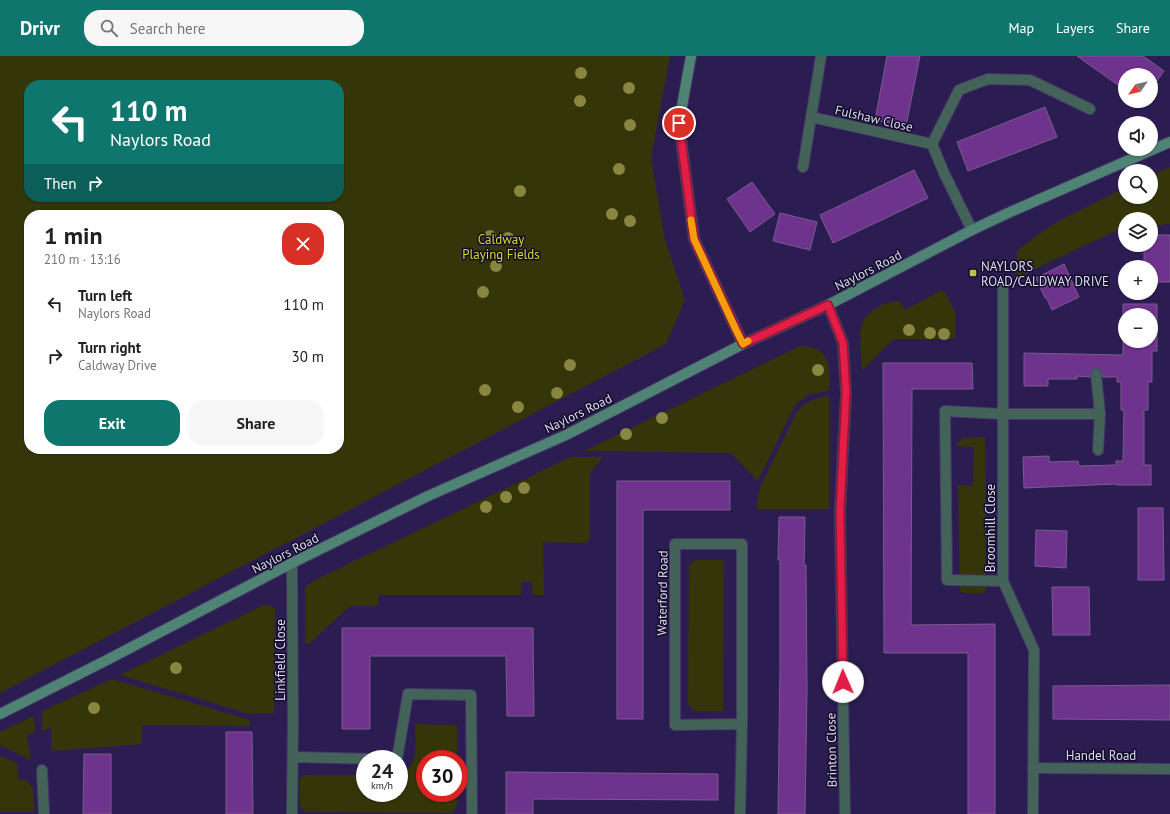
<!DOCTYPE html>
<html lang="en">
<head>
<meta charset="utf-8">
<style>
	:root { --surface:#fff; --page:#f6f6f6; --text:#202124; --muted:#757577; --accent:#0f766e }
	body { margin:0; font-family:"PT Sans",sans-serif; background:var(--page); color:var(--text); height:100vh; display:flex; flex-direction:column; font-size:15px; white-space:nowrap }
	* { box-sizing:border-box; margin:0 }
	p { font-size:13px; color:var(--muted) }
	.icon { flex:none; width:22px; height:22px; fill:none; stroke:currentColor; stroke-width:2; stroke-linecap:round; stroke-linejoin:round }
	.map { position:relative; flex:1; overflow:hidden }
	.panel { position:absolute; left:24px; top:154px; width:320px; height:244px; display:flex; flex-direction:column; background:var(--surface); border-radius:16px; box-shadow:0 1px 3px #0004 }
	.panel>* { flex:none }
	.hud { position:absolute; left:24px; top:24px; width:320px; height:122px; border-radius:16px; box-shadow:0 1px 3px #0004; background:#0f766e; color:#fff; overflow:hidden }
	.needle { width:26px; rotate:236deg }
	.buttons { position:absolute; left:1118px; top:12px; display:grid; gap:8px }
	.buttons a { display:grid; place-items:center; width:40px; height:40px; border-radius:50%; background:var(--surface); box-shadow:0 1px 3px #0004; font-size:20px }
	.speed { position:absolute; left:356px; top:694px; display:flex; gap:8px; font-size:20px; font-weight:700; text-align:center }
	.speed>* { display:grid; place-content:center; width:52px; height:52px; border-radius:50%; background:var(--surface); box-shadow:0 1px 3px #0004; line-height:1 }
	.speed small { font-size:10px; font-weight:400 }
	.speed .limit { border:6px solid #d22; background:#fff; color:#111 }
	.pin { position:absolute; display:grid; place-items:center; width:34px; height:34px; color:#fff; margin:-17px; border:2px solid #fff; border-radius:50%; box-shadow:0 1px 4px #0007 }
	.me { position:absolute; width:44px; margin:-22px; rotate:359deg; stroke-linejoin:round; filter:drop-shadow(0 0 3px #0008) }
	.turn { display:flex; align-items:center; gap:14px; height:84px; padding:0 20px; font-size:18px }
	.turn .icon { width:52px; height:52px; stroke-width:2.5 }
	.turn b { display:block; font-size:28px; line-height:34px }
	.then { display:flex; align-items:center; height:38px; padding:0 20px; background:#0003; gap:8px; font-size:15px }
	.round { display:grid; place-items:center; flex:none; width:42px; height:42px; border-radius:16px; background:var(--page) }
	.headline { display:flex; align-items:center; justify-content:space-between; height:68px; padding:0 20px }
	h1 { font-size:24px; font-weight:700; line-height:30px }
	.cta { display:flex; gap:8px; margin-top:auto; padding:8px 20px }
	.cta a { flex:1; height:46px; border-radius:16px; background:var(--accent); color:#fff; font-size:16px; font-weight:700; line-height:46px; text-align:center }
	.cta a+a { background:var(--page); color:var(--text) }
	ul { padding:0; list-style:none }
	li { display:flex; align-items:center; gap:12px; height:52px; padding:0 20px }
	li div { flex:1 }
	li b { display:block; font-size:15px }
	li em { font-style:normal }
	header { display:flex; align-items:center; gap:24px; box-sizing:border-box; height:56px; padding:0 20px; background:var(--accent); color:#fff }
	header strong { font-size:19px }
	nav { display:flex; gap:22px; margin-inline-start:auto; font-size:14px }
	.search { width:280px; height:36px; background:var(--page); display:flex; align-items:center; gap:10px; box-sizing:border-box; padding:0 14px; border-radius:16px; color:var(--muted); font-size:15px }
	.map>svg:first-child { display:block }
	.green { fill:#34360a; fill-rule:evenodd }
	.building { fill:#6e338c; stroke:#7c5a90; fill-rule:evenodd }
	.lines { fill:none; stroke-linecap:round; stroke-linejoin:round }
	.street-casing { stroke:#443869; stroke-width:12 }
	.secondary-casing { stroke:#443869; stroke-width:12 }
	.street { stroke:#436359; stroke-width:10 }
	.secondary { stroke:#4f8373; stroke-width:10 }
	.tree { fill:#888640 }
	.route-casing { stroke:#92132f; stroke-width:10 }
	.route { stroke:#e11d48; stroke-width:7 }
	.slow { stroke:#f59e0b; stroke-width:7 }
	.poi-dot { fill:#bac046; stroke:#120d24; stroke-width:1.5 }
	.labels { text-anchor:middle; stroke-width:3; stroke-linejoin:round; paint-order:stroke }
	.street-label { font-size:13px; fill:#dfdbfc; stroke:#120d24 }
	.park-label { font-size:13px; fill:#d5dc33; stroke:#120d24 }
	.poi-label { font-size:13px; fill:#dfdbfc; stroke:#120d24; text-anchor:start }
</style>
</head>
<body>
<header>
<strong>Drivr</strong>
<div class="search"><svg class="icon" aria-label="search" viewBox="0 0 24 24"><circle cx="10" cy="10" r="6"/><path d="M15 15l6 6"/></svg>Search here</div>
<nav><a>Map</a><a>Layers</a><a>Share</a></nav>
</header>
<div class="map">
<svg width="1170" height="758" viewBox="0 0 1170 758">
	<rect width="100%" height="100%" fill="#2b1d51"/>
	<g class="green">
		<path d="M0 0H670L651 102 665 184 685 244 666 288 0 637ZM29 29H339V141H29ZM29 159H339V393H29Z"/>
		<path d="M1170 111V168L1151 170V163H1125V173H1121L1109 178 1020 220H1017V195L1046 173 1061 164 1125 132V141H1151V120Z"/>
		<path d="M940 235H944L955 255V283H894L862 315 860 284 862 282 860 280C861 274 861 269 864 264 870 253 888 245 900 245L905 254Z"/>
		<path d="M800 290C832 291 830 311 829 335L810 338 797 347 789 361 758 425 734 400 730 397 584 395Z"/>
		<path d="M829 340V453H757V445L760 432 796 357C805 345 815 342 829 340Z"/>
		<path d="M985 381 986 534 985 537H963L960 534 958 429 973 430 974 391 957 390V388L964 382Z"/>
		<path d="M571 401H603L590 417V483L586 487 543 486 544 539H533L532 526H521V539H379L378 550H350L309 588H305V532L313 525Z"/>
		<path d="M697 504H724L723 655H695L692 654 688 647 689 508Z"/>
		<path d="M263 549H267L275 552 274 657 249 658 120 619Z"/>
		<path d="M112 623 250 664V670L142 669V688L51 695V672L42 675V655Z"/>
		<path d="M33 660 36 675 27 679 31 704 0 689V676Z"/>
		<path d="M415 668 457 669V703H425V737H457V749L452 757 305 756 300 751 299 726 300 722 305 719H365V737H399V718C420 712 415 685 415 668Z"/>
		<path d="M0 700 17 707 18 722C37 726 34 740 34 756H0Z"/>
	</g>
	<g class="building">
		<path d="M887 0H920L906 70 875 64Z"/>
		<path d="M1077 0H1143L1164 15 1151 33V19H1125V34Z"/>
		<path d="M1045 51 1057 81 968 115 957 86Z"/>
		<path d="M914 114 928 142 833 187 820 159Z"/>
		<path d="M752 126 775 158 750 176 727 143Z"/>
		<path d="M780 157 817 166 810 194 773 185Z"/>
		<path d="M1151 179H1170V226H1151V211H1144V189H1151Z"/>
		<path d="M1064 208 1079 241 1052 254 1046 241 1045 242 1036 222Z"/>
		<path d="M1123 248H1157V295H1152V326H1148V354H1144V409H1151V429H1116V428L1024 432 1023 401 1049 400V406L1078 405 1079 410 1116 409V405H1123L1124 354H1121V326H1117V321H1103L1101 314 1096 312 1093 313 1090 315V321L1077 320V323H1048V330H1024V297L1123 299ZM1125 259H1151V285H1125Z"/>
		<path d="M883 307H972L973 333H912L911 569 995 568V758H968V597H884Z"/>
		<path d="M617 425H730V454H643V663H617Z"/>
		<path d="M1138 452H1163L1164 524H1138Z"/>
		<path d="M779 461H805L804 509H806L807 633 805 758H778L780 612V504H778Z"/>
		<path d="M1036 474 1067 475 1066 512 1035 510Z"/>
		<path d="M1052 531H1089L1090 579H1053Z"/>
		<path d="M342 572H533L534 660H507L506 600H370V673H342Z"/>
		<path d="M1170 629V664L1053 663V630Z"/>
		<path d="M226 676H252L253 758H226Z"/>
		<path d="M84 698H111V758H83Z"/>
		<path d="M506 716 718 718V744L533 743V758H506Z"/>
	</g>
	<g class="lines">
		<defs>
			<g id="street">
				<path d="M811 61 932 88"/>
				<path d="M803 111 821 0"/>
				<path d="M972 174 944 117 932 88 959 34 988 23 1030 24 1090 53"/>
				<path d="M1003 228V525L1034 594 1033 758"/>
				<path d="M828 249 843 287 846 337 840 456 845 758"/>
				<path d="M1096 318 1100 358 1098 394"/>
				<path d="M1003 525 947 524 945 355 1003 358H1100"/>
				<path d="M293 701 377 703"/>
				<path d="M397 703 408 638 471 639 472 758"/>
				<path d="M1033 712 1170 713"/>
				<path d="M42 714 44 758"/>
				<path d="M292 758 293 665 292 507"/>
				<path d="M740 758 742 668V488H675V669L742 668"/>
			</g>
			<g id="secondary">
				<path d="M691 0 679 67 694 183 743 288"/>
				<path d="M0 658 107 604 292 507 428 440 566 379 743 288 828 249 972 174 1008 157 1170 86"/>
			</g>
		</defs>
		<use href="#street" class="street-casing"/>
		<use href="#secondary" class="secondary-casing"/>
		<use href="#street" class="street"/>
		<use href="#secondary" class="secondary"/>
	</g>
	<g class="tree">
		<circle cx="581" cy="17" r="6"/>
		<circle cx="629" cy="32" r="6"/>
		<circle cx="580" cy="45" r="6"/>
		<circle cx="630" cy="69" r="6"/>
		<circle cx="619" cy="113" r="6"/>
		<circle cx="520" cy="135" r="6"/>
		<circle cx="612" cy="158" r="6"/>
		<circle cx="630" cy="165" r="6"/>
		<circle cx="490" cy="180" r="6"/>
		<circle cx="508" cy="182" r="6"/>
		<circle cx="496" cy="210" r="6"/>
		<circle cx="483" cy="236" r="6"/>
		<circle cx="909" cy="274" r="6"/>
		<circle cx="930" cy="277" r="6"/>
		<circle cx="944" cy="278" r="6"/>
		<circle cx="570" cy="309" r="6"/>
		<circle cx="818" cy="314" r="6"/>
		<circle cx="485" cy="334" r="6"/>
		<circle cx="557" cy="337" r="6"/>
		<circle cx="518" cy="351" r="6"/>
		<circle cx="662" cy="362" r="6"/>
		<circle cx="626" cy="378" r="6"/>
		<circle cx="524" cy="432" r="6"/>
		<circle cx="506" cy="441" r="6"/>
		<circle cx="486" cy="451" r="6"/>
		<circle cx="176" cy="612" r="6"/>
		<circle cx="94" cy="652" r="6"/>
	</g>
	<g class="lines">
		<defs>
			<path id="route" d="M679 67 694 183 743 288 828 249 843 287 846 336 840 456 843 626"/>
		</defs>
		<use href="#route" class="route-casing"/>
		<use href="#route" class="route"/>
		<path class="slow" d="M691 164 694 183 736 274 743 288 748 285"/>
	</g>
	<rect class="poi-dot" x="969" y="213" width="8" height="8" rx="2"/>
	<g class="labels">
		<g class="street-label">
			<text transform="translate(874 62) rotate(13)" y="5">Fulshaw Close</text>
			<text transform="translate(868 214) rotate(-27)" y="5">Naylors Road</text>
			<text transform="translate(578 357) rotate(-26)" y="5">Naylors Road</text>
			<text transform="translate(990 472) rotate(-90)" y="5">Broomhill Close</text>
			<text transform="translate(285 497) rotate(-27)" y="5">Naylors Road</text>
			<text transform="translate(662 537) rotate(-89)" y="5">Waterford Road</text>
			<text transform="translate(280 604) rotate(-90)" y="5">Linkfield Close</text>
			<text transform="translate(831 694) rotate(-91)" y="5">Brinton Close</text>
			<text x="1101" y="704">Handel Road</text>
		</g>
		<g class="park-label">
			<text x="501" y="188">Caldway<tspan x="501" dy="15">Playing Fields</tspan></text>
		</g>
		<g class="poi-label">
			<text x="981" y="215">NAYLORS<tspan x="981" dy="15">ROAD/CALDWAY DRIVE</tspan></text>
		</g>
	</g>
</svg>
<div class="buttons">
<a><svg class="needle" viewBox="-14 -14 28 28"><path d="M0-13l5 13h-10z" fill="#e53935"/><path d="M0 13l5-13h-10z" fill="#757577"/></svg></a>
<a><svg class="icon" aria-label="sound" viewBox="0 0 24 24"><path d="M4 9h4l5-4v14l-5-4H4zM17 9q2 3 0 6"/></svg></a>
<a><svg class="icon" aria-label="search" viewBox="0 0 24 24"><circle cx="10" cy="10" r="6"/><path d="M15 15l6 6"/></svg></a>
<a><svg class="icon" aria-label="layers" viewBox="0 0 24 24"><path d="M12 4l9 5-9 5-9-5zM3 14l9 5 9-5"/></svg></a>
<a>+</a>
<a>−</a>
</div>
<div class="speed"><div>24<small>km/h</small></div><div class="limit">30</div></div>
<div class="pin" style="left:679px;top:67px;background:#d93025"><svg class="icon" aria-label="arrive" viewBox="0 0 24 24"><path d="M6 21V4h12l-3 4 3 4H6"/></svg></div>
<svg class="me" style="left:843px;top:626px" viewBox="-20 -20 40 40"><circle r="19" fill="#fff"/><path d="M0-13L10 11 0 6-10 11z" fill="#e11d48"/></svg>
<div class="hud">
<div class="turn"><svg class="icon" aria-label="left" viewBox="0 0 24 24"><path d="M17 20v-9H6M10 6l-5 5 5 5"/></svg><div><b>110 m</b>Naylors Road</div></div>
<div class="then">Then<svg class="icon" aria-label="right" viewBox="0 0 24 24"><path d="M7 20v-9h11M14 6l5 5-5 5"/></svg></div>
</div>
<section class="panel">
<div class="headline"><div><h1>1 min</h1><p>210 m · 13:16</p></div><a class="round" style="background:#d93025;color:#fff"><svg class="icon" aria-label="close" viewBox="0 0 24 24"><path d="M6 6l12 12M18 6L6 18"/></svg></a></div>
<ul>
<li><svg class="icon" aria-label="left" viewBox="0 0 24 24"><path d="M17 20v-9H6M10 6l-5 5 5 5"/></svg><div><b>Turn left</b><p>Naylors Road</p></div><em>110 m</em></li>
<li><svg class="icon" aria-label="right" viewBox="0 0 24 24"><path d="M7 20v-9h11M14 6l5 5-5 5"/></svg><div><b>Turn right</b><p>Caldway Drive</p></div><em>30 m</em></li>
</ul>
<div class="cta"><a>Exit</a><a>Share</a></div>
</section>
</div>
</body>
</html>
